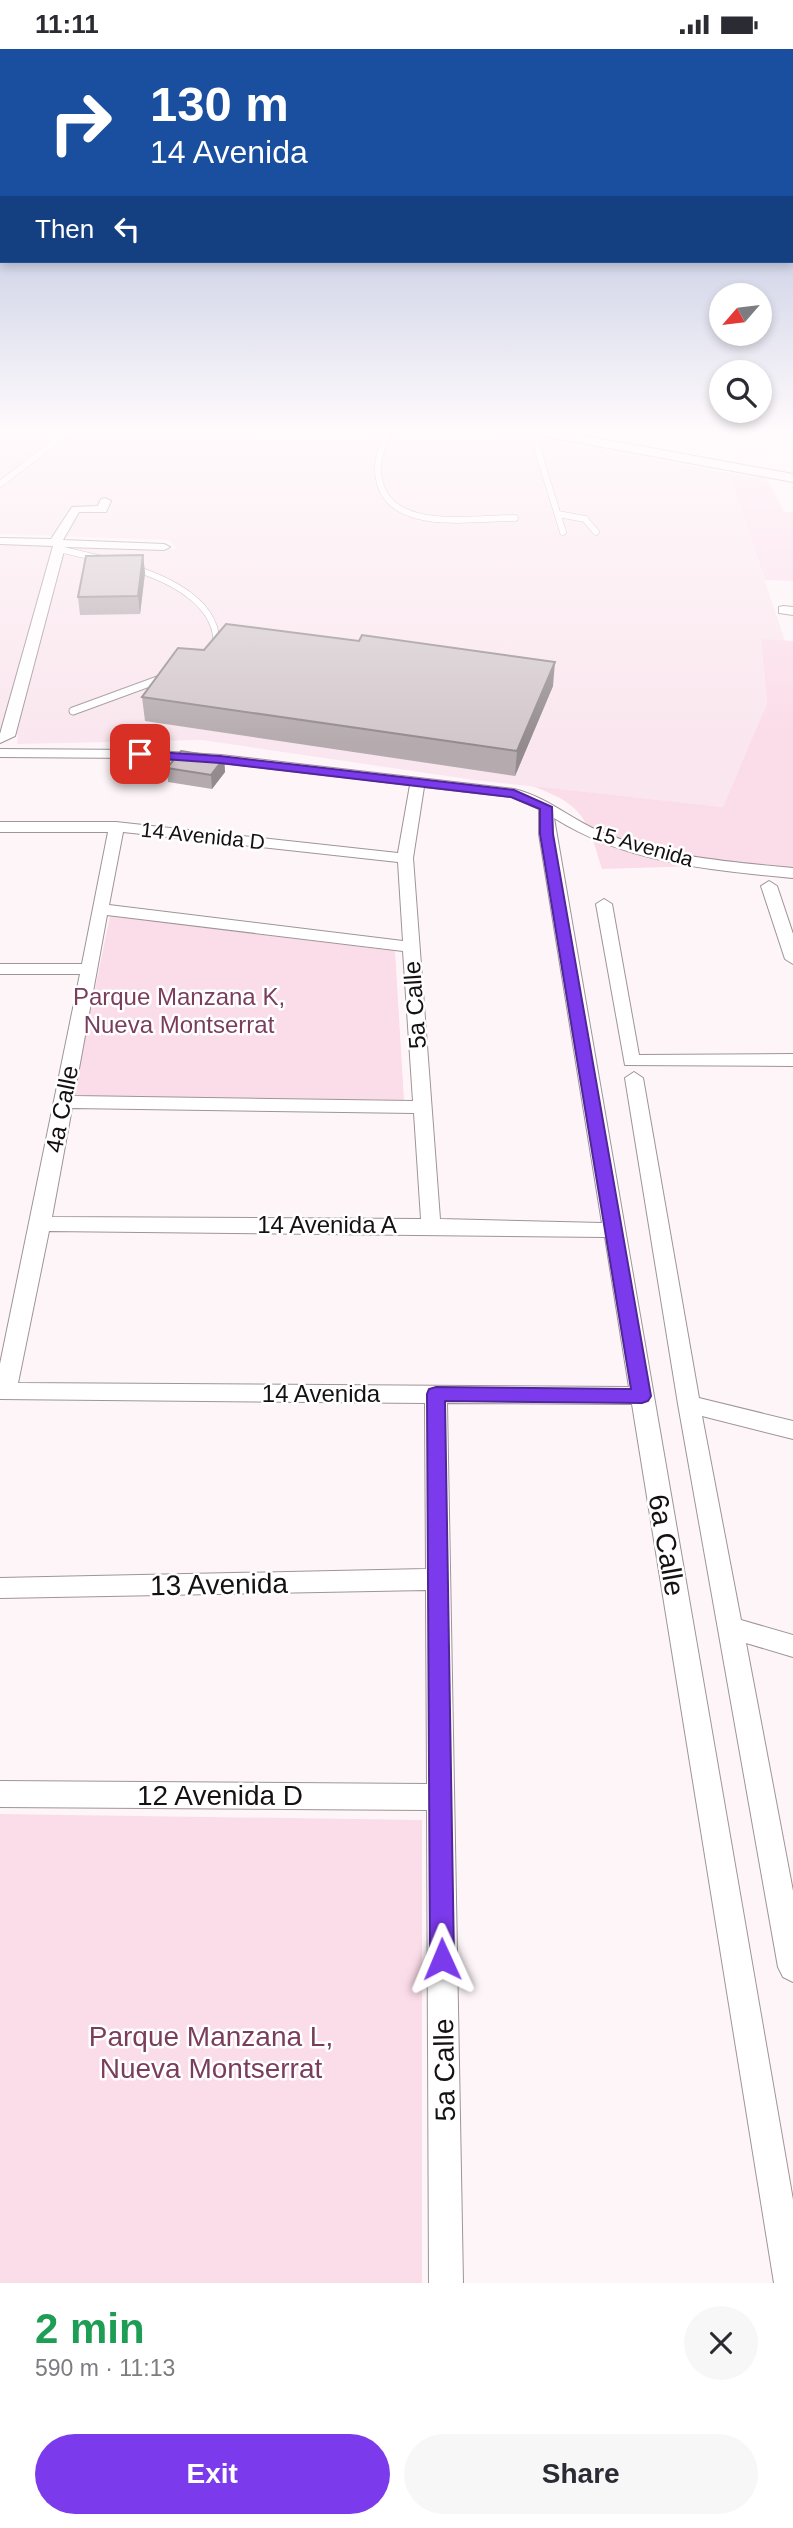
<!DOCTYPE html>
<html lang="en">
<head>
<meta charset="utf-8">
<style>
	:root { --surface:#fff; --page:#f7f7f7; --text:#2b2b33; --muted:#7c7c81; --accent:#7c3aed }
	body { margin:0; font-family:Arial,sans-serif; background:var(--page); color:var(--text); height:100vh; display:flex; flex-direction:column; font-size:26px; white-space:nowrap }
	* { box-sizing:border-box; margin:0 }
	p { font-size:23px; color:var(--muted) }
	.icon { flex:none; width:38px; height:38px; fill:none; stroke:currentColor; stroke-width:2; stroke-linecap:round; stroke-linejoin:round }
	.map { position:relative; height:2234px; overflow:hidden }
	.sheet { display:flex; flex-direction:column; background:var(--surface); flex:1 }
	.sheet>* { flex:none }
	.guide { position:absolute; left:0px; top:0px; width:794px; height:214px; box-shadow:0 4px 10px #0003; background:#1a4fa0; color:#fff; overflow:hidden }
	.needle { width:46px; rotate:242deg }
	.buttons { position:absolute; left:709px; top:234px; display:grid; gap:14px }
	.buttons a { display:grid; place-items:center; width:63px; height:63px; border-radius:50%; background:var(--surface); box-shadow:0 4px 10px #0003; font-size:35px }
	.pin { position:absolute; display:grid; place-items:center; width:60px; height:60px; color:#fff; margin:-30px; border-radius:14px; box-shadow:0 4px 10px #0006 }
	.me { position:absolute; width:77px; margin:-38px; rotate:359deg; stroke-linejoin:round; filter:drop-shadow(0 0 5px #0008) }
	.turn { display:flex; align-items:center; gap:24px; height:147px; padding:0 35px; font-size:32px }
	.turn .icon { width:91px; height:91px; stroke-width:2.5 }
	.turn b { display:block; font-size:49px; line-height:60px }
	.then { display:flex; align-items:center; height:66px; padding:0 35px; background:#0003; gap:14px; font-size:26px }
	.round { display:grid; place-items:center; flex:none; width:74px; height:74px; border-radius:37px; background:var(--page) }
	.overview { display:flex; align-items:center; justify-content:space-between; height:119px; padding:0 35px }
	h1 { font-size:42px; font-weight:700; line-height:52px; color:#1e9e55 }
	.action { display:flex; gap:14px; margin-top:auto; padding:14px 35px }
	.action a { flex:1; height:80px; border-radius:42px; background:var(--accent); color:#fff; font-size:28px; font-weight:700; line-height:80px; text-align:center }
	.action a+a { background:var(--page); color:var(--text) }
	.status { display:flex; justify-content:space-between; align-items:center; height:49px; padding:0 35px; background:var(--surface); direction:ltr }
	.status svg { height:19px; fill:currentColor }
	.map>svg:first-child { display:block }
	.built { fill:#fae6ee }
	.green { fill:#fbdce9 }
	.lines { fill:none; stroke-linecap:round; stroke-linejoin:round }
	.service-far1-casing { stroke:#9f9498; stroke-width:7 }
	.service-casing { stroke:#9f9498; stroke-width:9 }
	.minor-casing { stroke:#9f9498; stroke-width:2 }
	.tertiary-casing { stroke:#9f9498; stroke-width:2 }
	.service-far1 { stroke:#fff; stroke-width:6 }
	.service { stroke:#fff; stroke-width:7 }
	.minor { fill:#fff; fill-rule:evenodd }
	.tertiary { fill:#fff; fill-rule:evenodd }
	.wall { fill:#b5abaf }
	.shaded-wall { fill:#938b8e }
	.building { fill:#d2c7cb; stroke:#938b8e; stroke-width:2 }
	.route { fill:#7c3aed; stroke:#51269a; stroke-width:2 }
	.labels { text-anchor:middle; stroke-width:5; stroke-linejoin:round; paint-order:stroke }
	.far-street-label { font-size:21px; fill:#151113; stroke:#fff }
	.park-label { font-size:24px; fill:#7a3d5c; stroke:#fff }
	.street-label { font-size:24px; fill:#151113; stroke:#fff }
	.near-street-label { font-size:28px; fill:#151113; stroke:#fff }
	.near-park-label { font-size:28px; fill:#7a3d5c; stroke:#fff }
</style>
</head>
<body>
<div class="status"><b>11:11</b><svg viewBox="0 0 49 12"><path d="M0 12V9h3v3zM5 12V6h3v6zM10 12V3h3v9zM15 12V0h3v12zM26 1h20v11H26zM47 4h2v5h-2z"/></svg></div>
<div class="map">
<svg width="793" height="2234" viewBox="0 0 793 2234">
	<rect width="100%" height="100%" fill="#fef5f9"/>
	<path class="built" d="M0 382H506L729 424 785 592 761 590 767 654 723 758 474 731 202 691 17 695 18 686H0V495L177 500 169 491 0 485Z"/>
	<g class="green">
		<path d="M729 424 767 430 784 463H793V532L765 531Z"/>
		<path d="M761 590 793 592V822L767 815 602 820C587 769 584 756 532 737L723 758 767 654Z"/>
		<path d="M110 867 395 902 404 1051 73 1047Z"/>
		<path d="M0 1765 422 1771V2234H0Z"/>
	</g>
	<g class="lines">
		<defs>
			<g id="service-far1">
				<path d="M324 382H355"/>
				<path d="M387 382C384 394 378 406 378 419 378 486 469 469 515 469"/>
				<path d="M536 382 538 402 563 483"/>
				<path d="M0 435 69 382"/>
				<path d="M558 465 585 470 596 483"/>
				<path d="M59 500 102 510"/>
				<path d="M133 519C168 530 221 554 216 599"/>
			</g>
			<path id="service" d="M73 662 163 629"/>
			<g id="minor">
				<path d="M105 449 111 452 106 463H79L63 491 164 495 170 498 164 501 65 498 15 687 0 694V685L53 497 0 495V489L51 490 72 458 98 457 101 450Z"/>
				<path d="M783 557 793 558V566L779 564V558Z"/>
				<path d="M0 700 140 701 221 706 514 740C548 748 574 773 606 785 666 808 730 813 793 819V829C711 821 625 814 554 769L793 2151V2234H774L632 1355 447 1354 463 2234H429L427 1761 0 1758V1732L427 1735 426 1541 0 1549V1529L426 1520 425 1354 0 1350V1315L80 925H0V915H82L108 783H0V773H116L398 804 410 736 221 714 140 709 0 708ZM424 738 512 748 539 760V785L602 1174 440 1170 413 809ZM123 783 398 813 403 892 109 856ZM107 866 403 902 413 1052 74 1047ZM72 1059 414 1064 421 1170 52 1168ZM49 1182 605 1188 629 1338 18 1334Z"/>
				<path d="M769 832 777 837 793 885V915L785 910 761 837Z"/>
				<path d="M604 850 612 855 639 1006 793 1005V1017L625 1016 596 855Z"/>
				<path d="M634 1023 643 1029 699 1349 793 1372V1390L702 1367 741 1571 793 1586V1608L746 1594 793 1842V1933L783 1928 778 1918 678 1355 625 1029Z"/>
			</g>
			<path id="tertiary" d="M531 382H558L793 425V433L537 386Z"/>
		</defs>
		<use href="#service-far1" class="service-far1-casing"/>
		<use href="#service" class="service-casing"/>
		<use href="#minor" class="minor-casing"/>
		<use href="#tertiary" class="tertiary-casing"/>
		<use href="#service-far1" class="service-far1"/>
		<use href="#service" class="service"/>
		<use href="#minor" class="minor"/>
		<use href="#tertiary" class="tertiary"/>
	</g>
	<g class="wall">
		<path d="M143 506 145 524 140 565 80 566 78 548Z"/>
		<path d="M553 637 515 727 145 672 142 648Z"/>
		<path d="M224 709 225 723 212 740 168 733 167 719Z"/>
	</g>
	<g class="shaded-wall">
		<path d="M143 506 145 524 140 565 138 547Z"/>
		<path d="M555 613 553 637 515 727 517 702Z"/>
		<path d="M224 709 225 723 212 740 211 726Z"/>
	</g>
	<g class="building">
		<path d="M143 506 138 547 78 548 86 507Z"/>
		<path d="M226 575 359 592 362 586 555 613 517 702 142 648 178 599 204 601Z"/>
		<path d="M181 702 224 709 211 726 167 719Z"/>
	</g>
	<linearGradient id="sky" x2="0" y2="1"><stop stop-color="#9dabd2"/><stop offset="0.55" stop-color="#fffafc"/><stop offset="1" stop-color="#fffafc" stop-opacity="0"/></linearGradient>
	<rect width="793" height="695" fill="url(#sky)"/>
	<path class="route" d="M140 702 220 707 514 741 552 758 553 785 651 1347 648 1352 642 1354 445 1352 454 1910 451 1918 442 1922 434 1918 430 1910 427 1345 429 1340 436 1338 631 1340 540 785V760L511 748 220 714 136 708V703Z"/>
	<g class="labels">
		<g class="far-street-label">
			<text transform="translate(203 787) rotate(6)" y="7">14 Avenida D</text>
			<text transform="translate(643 797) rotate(16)" y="7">15 Avenida</text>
		</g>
		<g class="park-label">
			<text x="179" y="956">Parque Manzana K,<tspan x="179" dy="28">Nueva Montserrat</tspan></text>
		</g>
		<g class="street-label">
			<text transform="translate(415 956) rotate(-94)" y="8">5a Calle</text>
			<text transform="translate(62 1060) rotate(-79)" y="8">4a Calle</text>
			<text x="327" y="1184">14 Avenida A</text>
			<text x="321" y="1353">14 Avenida</text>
		</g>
		<g class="near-street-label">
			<text transform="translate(667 1496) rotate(80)" y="10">6a Calle</text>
			<text transform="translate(219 1535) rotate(-1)" y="10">13 Avenida</text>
			<text x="220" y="1756">12 Avenida D</text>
			<text transform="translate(444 2021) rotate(-91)" y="10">5a Calle</text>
		</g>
		<g class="near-park-label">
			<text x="211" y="1997">Parque Manzana L,<tspan x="211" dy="32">Nueva Montserrat</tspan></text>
		</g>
	</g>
</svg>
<div class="buttons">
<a><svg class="needle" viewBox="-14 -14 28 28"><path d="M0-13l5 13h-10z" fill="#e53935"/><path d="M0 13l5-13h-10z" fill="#7c7c81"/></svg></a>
<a><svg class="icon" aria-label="search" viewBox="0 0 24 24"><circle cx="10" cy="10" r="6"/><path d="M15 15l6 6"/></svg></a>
</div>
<div class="pin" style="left:140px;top:705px;background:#d93025"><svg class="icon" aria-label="arrive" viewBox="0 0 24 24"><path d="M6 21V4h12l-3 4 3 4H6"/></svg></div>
<svg class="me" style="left:442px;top:1910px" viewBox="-20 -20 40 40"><path d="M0-17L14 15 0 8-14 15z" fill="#7c3aed" stroke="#fff" stroke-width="4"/></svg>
<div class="guide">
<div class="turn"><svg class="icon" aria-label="right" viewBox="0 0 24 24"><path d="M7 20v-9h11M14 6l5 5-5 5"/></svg><div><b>130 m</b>14 Avenida</div></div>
<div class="then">Then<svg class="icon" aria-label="left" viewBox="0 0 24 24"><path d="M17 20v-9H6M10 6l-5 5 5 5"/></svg></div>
</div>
</div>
<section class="sheet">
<div class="overview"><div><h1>2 min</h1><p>590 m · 11:13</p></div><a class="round"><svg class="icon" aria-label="close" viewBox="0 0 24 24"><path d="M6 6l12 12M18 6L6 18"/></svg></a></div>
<div class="action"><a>Exit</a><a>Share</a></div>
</section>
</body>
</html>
